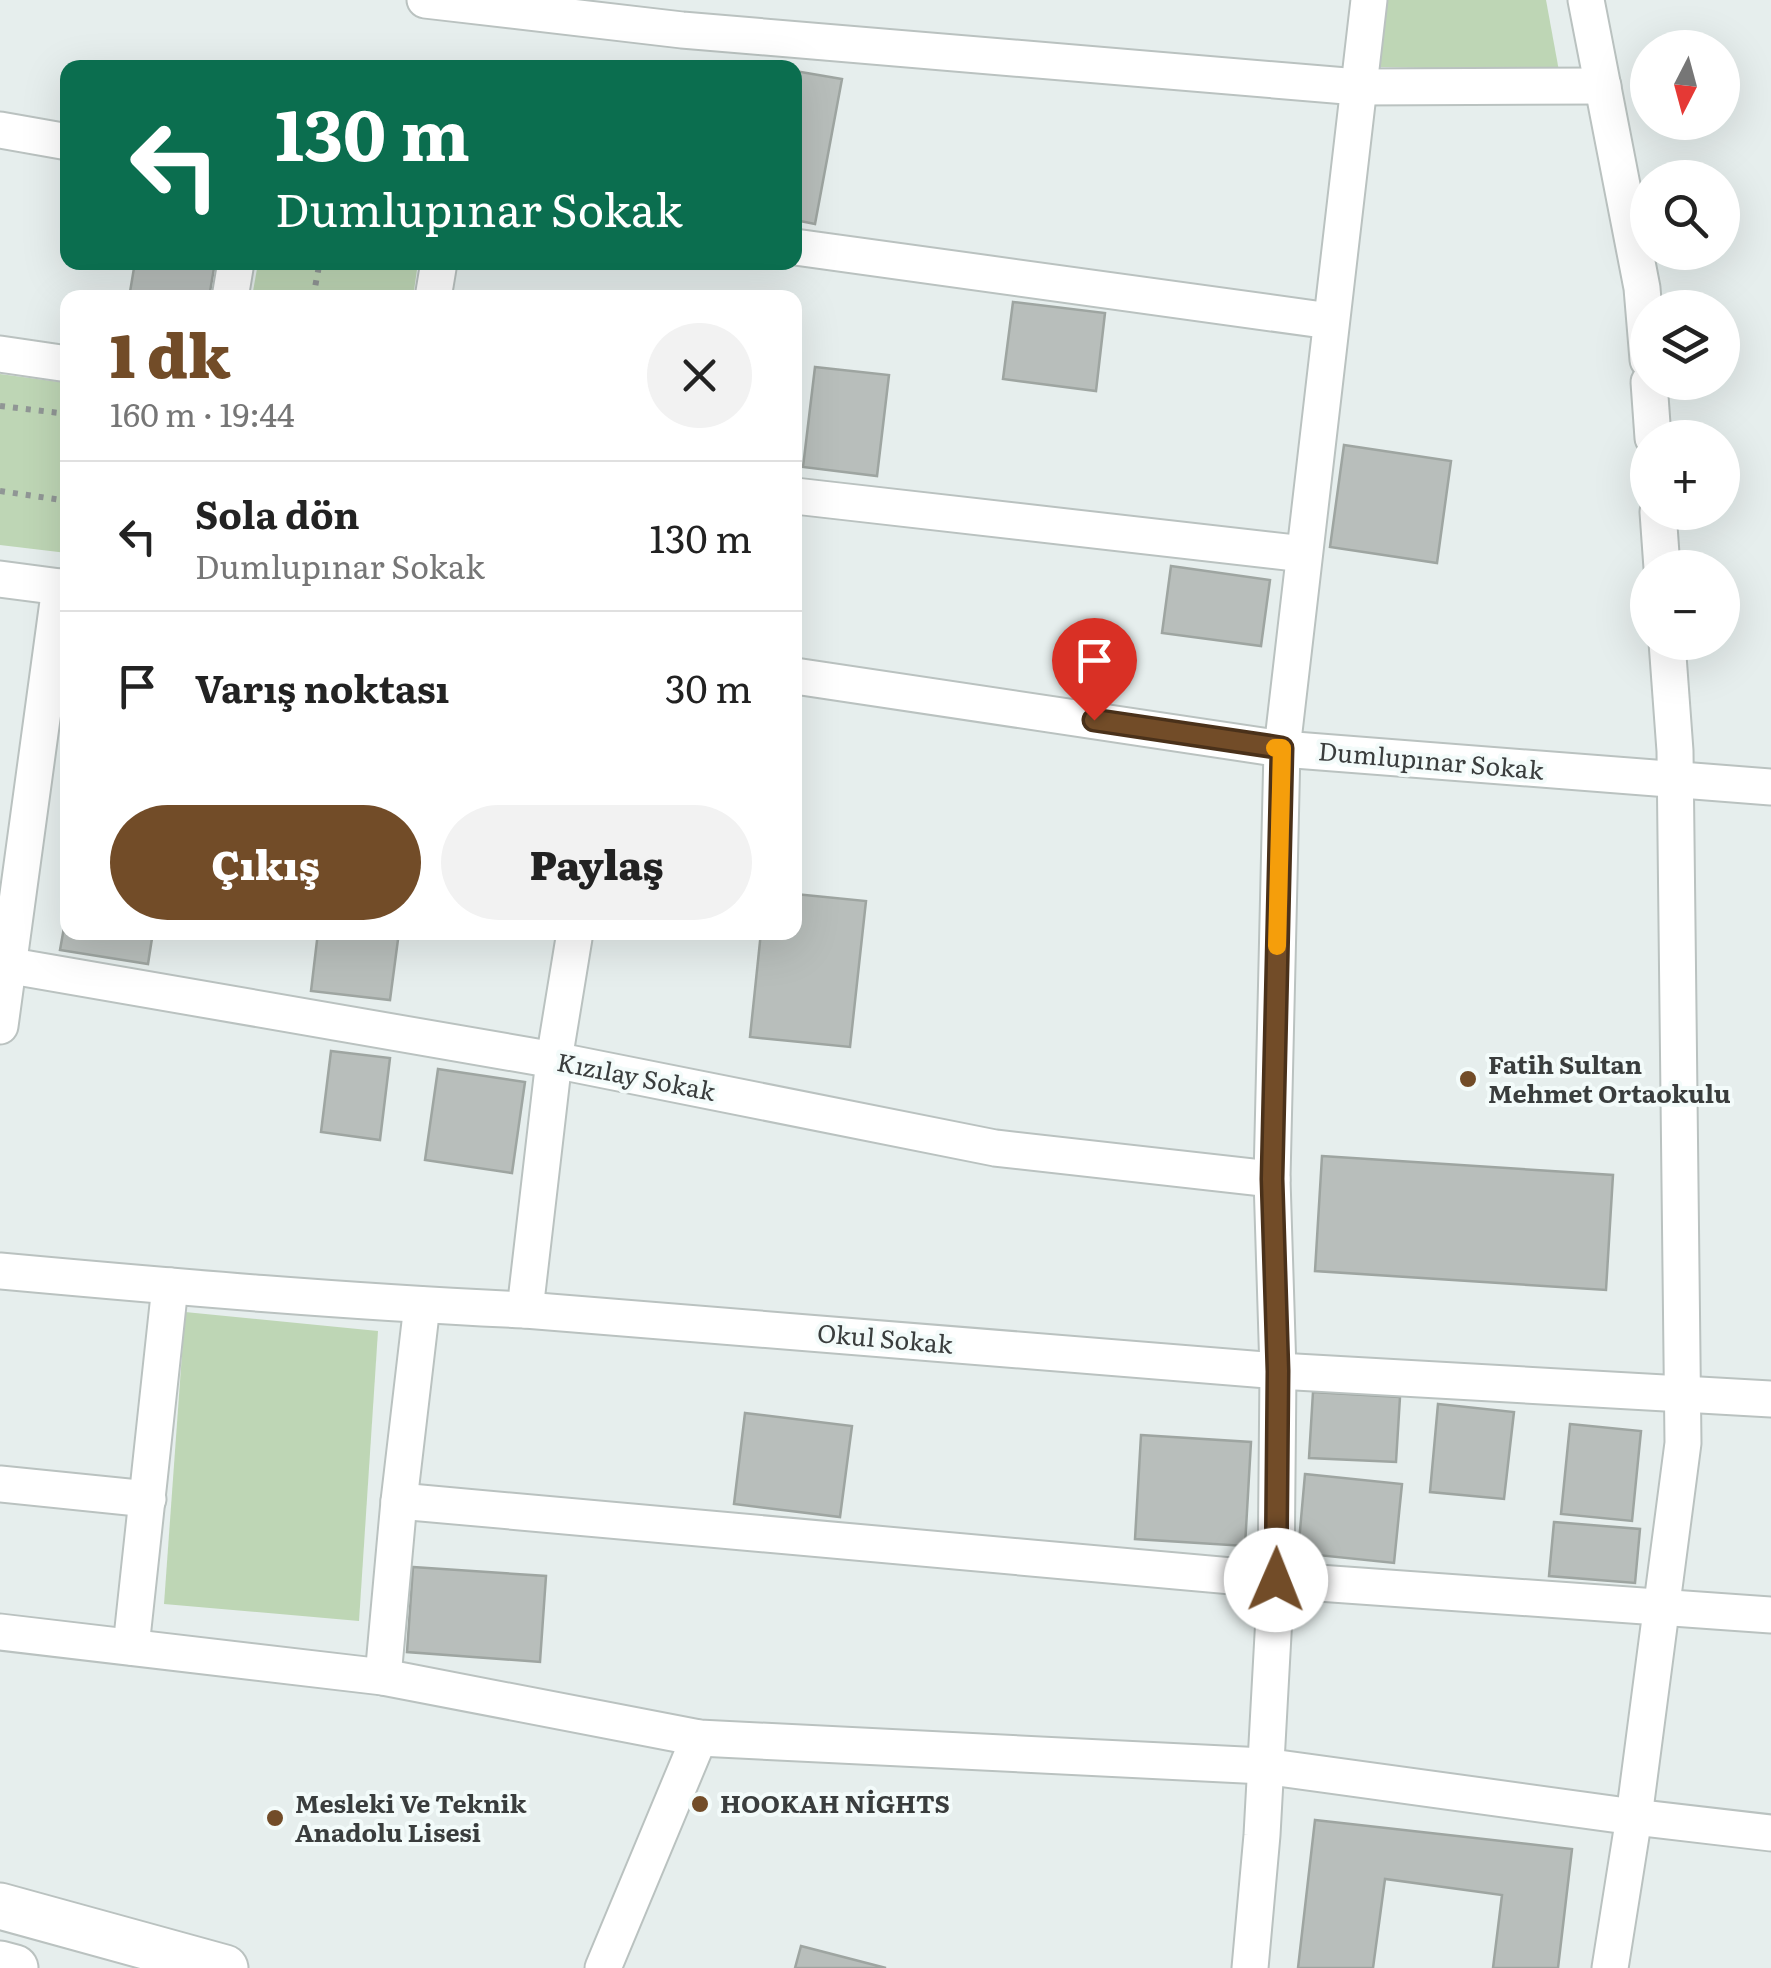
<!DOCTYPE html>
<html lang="tr">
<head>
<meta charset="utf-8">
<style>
	:root { --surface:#fff; --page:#f2f2f2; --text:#222; --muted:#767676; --line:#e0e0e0; --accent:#724c28 }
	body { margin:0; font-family:Literata,serif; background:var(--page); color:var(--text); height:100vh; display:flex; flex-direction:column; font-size:38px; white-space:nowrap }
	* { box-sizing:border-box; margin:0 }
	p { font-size:32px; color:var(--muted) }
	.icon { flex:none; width:55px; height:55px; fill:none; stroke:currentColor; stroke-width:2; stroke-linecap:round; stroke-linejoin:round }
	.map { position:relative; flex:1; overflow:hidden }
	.drawer { position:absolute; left:60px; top:290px; width:742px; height:650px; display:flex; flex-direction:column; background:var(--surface); border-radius:20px; box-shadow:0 10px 40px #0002 }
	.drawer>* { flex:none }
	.guide { position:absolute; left:60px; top:60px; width:742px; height:210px; border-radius:20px; box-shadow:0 10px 40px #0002; background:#0b6e4f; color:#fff; overflow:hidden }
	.needle { width:65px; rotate:186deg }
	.controls { position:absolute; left:1630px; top:30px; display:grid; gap:20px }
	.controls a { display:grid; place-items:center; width:110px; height:110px; border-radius:50%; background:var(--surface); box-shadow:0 10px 40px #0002; font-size:50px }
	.pin { position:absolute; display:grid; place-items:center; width:85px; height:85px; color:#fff; margin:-102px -42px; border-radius:50% 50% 50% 0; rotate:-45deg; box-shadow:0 0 10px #0007 }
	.pin .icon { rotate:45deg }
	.me { position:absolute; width:110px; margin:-55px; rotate:1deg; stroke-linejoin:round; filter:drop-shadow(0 0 8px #0008) }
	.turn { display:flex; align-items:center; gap:35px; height:210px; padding:0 50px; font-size:45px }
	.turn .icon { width:130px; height:130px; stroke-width:2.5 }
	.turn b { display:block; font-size:70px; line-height:85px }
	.round { display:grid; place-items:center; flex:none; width:105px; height:105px; border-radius:52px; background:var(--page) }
	.head { display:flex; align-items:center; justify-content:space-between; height:170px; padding:0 50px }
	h1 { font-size:60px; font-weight:800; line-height:75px; color:var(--accent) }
	.primary-button { display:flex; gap:20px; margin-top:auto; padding:20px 50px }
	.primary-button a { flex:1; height:115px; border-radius:60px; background:var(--accent); color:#fff; font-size:40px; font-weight:800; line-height:115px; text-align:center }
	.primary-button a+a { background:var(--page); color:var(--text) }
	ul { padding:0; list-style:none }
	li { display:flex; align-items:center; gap:30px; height:150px; padding:0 50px; border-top:2px solid var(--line) }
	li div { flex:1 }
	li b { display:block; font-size:38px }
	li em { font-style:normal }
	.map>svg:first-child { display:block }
	.green { fill:#bed6b5 }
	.building { fill:#b8bebb; stroke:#9ea5a1; stroke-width:2.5 }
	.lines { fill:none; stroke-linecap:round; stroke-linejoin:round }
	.minor-casing { stroke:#bac2c0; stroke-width:39 }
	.tertiary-casing { stroke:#bac2c0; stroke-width:49 }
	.path { stroke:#909695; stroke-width:6; stroke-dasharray:5 8; stroke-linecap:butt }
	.minor { stroke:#fff; stroke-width:35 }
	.tertiary { stroke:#fff; stroke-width:45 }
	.route-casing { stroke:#4a311a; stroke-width:25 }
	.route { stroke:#724c28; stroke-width:18 }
	.slow { stroke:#f59e0b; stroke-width:18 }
	.poi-dot { fill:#724c28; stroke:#f3fbfa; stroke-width:4 }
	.labels { text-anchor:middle; stroke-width:8; stroke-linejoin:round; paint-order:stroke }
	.street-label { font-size:25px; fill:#3a3d3d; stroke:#f3fbfa }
	.poi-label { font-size:25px; font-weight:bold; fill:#3a3d3d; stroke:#f3fbfa; text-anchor:start }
</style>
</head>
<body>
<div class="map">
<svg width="1771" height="1968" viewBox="0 0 1771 1968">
	<rect width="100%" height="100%" fill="#e6eeed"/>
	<g class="green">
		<path d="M1387 0H1546L1559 71 1380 67Z"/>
		<path d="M258 263V262L418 263 413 297H252Z"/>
		<path d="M0 374 67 383V553L0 545Z"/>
		<path d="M185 1312 378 1331 359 1621 164 1604Z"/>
	</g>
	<g class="building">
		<path d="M795 71 842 79 815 224 795 220Z"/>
		<path d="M135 262H215L209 298H129Z"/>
		<path d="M1013 302 1105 313 1096 391 1003 379Z"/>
		<path d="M815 367 889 375 877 476 803 467Z"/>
		<path d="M1344 445 1451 461 1437 563 1330 547Z"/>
		<path d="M1171 566 1270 580 1261 646 1162 633Z"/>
		<path d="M795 894 866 901 850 1047 750 1037 761 932H795Z"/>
		<path d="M68 905V932H153L148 964 60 950Z"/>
		<path d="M318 932H399L390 1000 311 991Z"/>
		<path d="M331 1051 390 1058 380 1140 321 1132Z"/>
		<path d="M438 1069 525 1082 512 1173 425 1160Z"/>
		<path d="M1322 1156 1613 1175 1606 1290 1315 1271Z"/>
		<path d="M1313 1392 1400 1397 1396 1462 1309 1458Z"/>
		<path d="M1438 1404 1514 1412 1504 1499 1430 1492Z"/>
		<path d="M745 1413 852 1426 840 1517 734 1504Z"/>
		<path d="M1570 1424 1641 1431 1632 1521 1561 1514Z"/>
		<path d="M1141 1435 1251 1442 1245 1546 1135 1539Z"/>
		<path d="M1305 1474 1402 1484 1394 1563 1298 1553Z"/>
		<path d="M1554 1522 1640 1529 1635 1583 1549 1576Z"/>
		<path d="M413 1567 546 1576 540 1662 407 1652Z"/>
		<path d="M1315 1820 1572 1849 1558 1968H1493L1502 1895 1385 1879 1373 1968H1298Z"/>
		<path d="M801 1946 886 1968H795Z"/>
	</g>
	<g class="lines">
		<defs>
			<g id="minor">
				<path d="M425 0 682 30 1358 87 1603 86"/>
				<path d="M1586 0 1642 288 1648 360"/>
				<path d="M0 130 68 142"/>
				<path d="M795 247 1330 321"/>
				<path d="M230 298 236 262"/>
				<path d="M433 298 439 262"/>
				<path d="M0 354 68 364"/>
				<path d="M1649 382 1653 438"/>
				<path d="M795 496 1304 554"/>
				<path d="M1658 512 1662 568"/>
				<path d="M0 579 68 588"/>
				<path d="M795 676 1282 749 1771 787"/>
				<path d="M0 964 554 1060 995 1148 1272 1179"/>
				<path d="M0 1026 60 587"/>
				<path d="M0 1271C175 1287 350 1302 525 1310L1278 1371 1771 1399"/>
				<path d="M525 1310 554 1060 575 932"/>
				<path d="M0 1484 148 1499"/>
				<path d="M399 1501 1276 1580 1771 1615"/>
				<path d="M0 1632 383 1677 699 1738 1264 1766 1634 1817 1771 1833"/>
				<path d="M131 1647 170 1286"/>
				<path d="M383 1677 399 1501 422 1305"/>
				<path d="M603 1968 699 1738"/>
				<path d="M1250 1968 1262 1835 1276 1580 1278 1371 1272 1179 1282 749 1369 0"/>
				<path d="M1610 1968 1634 1817 1683 1443 1675 751 1667 642"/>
			</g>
			<g id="tertiary">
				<path d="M0 1906 225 1968"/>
				<path d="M0 1964 15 1968"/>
			</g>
		</defs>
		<use href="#minor" class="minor-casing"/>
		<use href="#tertiary" class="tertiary-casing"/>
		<g class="path">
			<path d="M313 298 319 266"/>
			<path d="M0 406 68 414"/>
			<path d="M0 491 68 501"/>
		</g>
		<use href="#minor" class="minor"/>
		<use href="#tertiary" class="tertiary"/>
	</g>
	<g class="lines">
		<defs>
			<path id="route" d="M1094 720 1282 748 1272 1179 1278 1371 1276 1580"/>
		</defs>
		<use href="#route" class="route-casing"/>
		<use href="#route" class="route"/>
		<path class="slow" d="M1275 748H1282L1277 946"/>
	</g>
	<g class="poi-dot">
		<circle cx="1468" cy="1079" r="10"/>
		<circle cx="700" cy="1804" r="10"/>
		<circle cx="275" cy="1818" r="10"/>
	</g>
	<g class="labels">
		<g class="street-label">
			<text transform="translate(1431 761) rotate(5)" y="9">Dumlupınar Sokak</text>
			<text transform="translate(636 1077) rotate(11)" y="9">Kızılay Sokak</text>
			<text transform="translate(885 1339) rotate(5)" y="9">Okul Sokak</text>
		</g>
		<g class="poi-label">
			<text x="1488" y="1074">Fatih Sultan<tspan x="1488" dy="29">Mehmet Ortaokulu</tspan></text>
			<text x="295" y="1813">Mesleki Ve Teknik<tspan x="295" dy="29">Anadolu Lisesi</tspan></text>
			<text x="720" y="1813">HOOKAH NİGHTS</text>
		</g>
	</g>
</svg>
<div class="controls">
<a><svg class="needle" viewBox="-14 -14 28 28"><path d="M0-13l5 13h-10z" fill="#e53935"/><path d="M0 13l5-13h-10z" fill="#767676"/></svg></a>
<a><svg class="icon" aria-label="search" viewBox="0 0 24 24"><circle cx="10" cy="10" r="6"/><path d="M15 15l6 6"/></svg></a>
<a><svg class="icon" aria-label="layers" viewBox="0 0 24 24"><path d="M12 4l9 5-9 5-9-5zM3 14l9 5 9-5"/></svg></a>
<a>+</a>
<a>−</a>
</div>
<div class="pin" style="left:1094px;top:720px;background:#d93025"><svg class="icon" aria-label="arrive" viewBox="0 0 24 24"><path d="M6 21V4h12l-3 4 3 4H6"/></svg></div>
<svg class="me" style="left:1276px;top:1580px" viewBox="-20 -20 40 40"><circle r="19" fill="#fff"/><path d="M0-13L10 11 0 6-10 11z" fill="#724c28"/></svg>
<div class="guide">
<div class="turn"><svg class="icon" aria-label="left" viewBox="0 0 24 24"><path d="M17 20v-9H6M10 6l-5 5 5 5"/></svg><div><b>130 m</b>Dumlupınar Sokak</div></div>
</div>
<section class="drawer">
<div class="head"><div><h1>1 dk</h1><p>160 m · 19:44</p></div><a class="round"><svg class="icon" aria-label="close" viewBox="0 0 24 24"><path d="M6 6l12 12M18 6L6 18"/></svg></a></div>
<ul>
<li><svg class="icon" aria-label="left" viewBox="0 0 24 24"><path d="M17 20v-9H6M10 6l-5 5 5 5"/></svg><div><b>Sola dön</b><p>Dumlupınar Sokak</p></div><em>130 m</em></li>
<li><svg class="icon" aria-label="arrive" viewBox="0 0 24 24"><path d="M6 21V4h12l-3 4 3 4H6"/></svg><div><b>Varış noktası</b></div><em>30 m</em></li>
</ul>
<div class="primary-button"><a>Çıkış</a><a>Paylaş</a></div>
</section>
</div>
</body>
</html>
